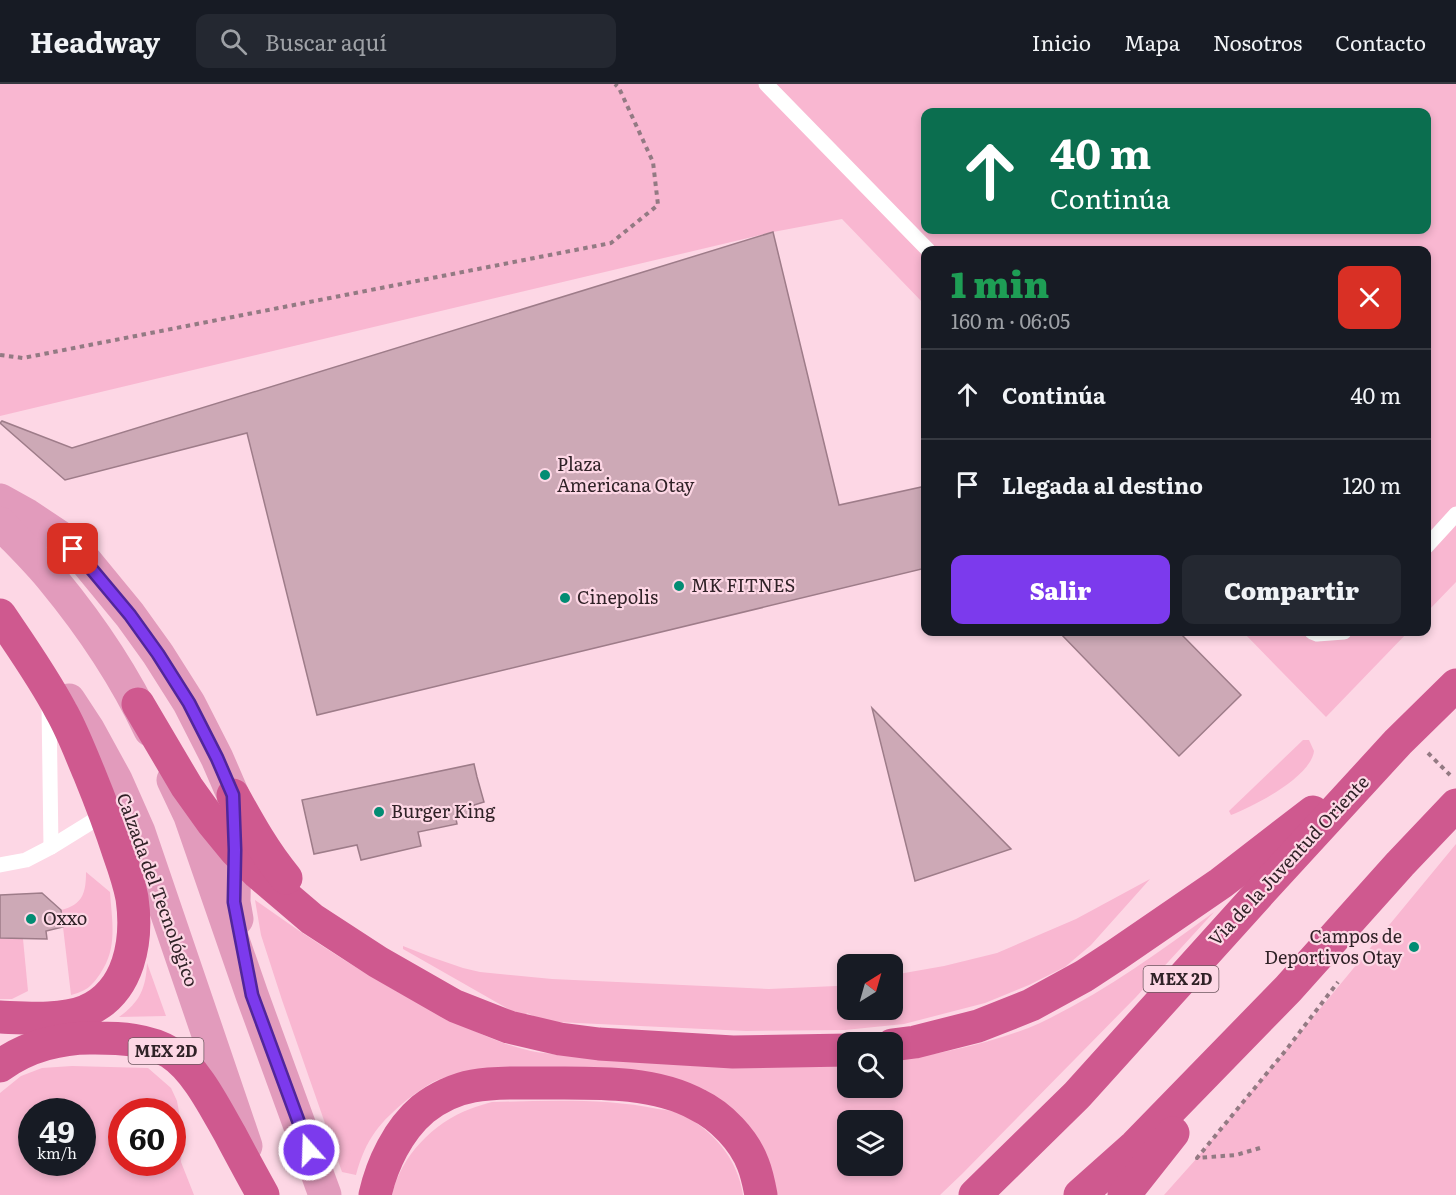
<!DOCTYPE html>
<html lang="es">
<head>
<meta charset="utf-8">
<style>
	:root { --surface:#171b24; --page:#242831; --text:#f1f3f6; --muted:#9ea1a6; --line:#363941; --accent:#7c3aed }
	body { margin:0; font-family:Literata,serif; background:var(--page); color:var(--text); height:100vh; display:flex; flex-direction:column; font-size:22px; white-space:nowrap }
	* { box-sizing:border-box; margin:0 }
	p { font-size:20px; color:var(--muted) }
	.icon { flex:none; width:33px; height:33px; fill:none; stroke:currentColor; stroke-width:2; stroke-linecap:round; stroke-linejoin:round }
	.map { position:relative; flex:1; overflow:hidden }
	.side { position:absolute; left:921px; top:162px; width:510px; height:390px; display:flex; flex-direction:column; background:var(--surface); border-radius:12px; box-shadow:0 3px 9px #0003 }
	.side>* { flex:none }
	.banner { position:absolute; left:921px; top:24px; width:510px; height:126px; border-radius:12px; box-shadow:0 3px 9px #0003; background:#0b6e4f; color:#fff; overflow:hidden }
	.needle { width:39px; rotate:37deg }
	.buttons { position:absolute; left:837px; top:870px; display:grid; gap:12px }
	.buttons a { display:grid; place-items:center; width:66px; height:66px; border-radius:12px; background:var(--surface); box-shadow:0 3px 9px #0003; font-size:30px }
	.speed { position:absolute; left:18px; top:1014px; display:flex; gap:12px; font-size:30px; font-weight:700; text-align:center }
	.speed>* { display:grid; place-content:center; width:78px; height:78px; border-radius:50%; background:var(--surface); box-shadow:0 3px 9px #0003; line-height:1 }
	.speed small { font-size:15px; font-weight:400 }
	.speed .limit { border:9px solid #d22; background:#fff; color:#111 }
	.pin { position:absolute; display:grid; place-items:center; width:51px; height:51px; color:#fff; margin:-26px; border-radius:12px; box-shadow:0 3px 9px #0006 }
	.me { position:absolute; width:66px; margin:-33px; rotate:340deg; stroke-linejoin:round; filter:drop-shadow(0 0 4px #0008) }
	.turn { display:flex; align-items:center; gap:21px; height:126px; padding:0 30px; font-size:27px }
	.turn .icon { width:78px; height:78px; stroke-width:2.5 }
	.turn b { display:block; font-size:42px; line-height:51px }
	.round { display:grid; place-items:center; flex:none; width:63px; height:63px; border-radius:12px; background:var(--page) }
	.summary { display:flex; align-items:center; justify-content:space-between; height:102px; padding:0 30px }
	h1 { font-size:36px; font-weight:800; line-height:45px; color:#1e9e55 }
	.primary-button { display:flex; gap:12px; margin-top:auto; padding:12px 30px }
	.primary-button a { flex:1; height:69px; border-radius:12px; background:var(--accent); color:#fff; font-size:24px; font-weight:800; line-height:69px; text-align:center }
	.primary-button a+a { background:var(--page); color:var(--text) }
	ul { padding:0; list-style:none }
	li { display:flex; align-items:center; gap:18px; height:90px; padding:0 30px; border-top:2px solid var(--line) }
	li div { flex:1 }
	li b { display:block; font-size:22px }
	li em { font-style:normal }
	header { display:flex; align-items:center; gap:36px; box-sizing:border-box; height:84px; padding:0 30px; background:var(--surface); border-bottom:2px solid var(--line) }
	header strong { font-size:28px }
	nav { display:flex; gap:33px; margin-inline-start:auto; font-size:21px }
	.search { width:420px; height:54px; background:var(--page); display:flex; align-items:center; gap:15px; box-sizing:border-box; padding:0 21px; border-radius:12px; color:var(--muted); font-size:22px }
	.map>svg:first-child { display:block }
	.green { fill:#f9b7d1; fill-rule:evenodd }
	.building { fill:#cda9b6; stroke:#9e7c89; stroke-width:1.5 }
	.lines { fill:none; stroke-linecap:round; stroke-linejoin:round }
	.path { stroke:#937a83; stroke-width:4; stroke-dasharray:4.5 4.5; stroke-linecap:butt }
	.lane { stroke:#fff; stroke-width:15 }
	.primary { stroke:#e29bbc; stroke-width:33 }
	.highway { stroke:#cf598f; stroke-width:33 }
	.route-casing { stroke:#51269a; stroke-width:15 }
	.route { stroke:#7c3aed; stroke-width:10 }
	.poi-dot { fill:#028c73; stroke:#fdd7e5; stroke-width:2 }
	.labels { text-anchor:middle; stroke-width:4.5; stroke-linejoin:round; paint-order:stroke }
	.shield { fill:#fdd7e5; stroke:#6e5860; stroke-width:1.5 }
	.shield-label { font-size:16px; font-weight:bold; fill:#302227 }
	.poi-label { font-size:18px; fill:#302227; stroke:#fdd7e5; text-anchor:start }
	.street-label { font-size:18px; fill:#302227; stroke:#fdd7e5 }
</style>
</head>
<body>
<header>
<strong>Headway</strong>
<div class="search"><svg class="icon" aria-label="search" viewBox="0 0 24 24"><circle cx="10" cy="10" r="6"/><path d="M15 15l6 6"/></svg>Buscar aquí</div>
<nav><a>Inicio</a><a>Mapa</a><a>Nosotros</a><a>Contacto</a></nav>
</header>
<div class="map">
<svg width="1456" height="1111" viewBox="0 0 1456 1111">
	<rect width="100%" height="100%" fill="#fdd7e5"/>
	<g class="green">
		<path d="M0 0H1456V498L1427 528 1426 166H926L925 221 842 135 773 148 0 332ZM926 28H1426V146H926Z"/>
		<path d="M1243 548H1408L1326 633Z"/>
		<path d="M1303 656H1309L1314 667C1311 693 1254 722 1231 731L1229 727Z"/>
		<path d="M1456 760V1111H1164L1197 1074Z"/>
		<path d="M86 788 110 808C112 838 118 864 100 890 91 903 86 907 71 911L61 826C83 821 86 808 86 788Z"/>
		<path d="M1150 795 1091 861 1065 883 1029 901 985 919 904 940 845 946 746 947 556 938 542 936 527 929 524 934 403 865V862L431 873 463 884 480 888 552 895 769 905 836 902 847 900 848 926H892L893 891 944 882 997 869 1076 835Z"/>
		<path d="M255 816C314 858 374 897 438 929 467 944 499 960 531 967 540 969 549 969 558 971L847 980 848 1004H892L893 976C938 971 998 958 1040 939 1103 909 1158 869 1214 828L1136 913 962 1090 940 1111H775L736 1029 468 989C459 991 449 992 440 995 429 999 418 1008 408 1015 380 1038 366 1054 356 1091L342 1088 282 916 261 851ZM848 1036H892V1082H848Z"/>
		<path d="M0 853 23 855 28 907 12 915H0Z"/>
		<path d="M147 879 166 932 119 933C140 918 146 904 147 879Z"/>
		<path d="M72 982 148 984 171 1004 177 1017 183 1050 181 1078 194 1111H0V1009L21 992 42 984ZM32 1028H82V1078H32ZM122 1028H172V1078H122Z"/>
		<path d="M492 1018C547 1017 604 1014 658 1025 666 1026 674 1027 681 1030 713 1046 738 1075 743 1111H392C401 1072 433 1039 470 1025 477 1022 485 1020 492 1018Z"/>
	</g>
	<g class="building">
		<path d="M773 148 839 421 926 402V484L317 631 247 349 65 396 0 339 2 337 72 364Z"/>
		<path d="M1059 548H1179L1241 611 1179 672Z"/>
		<path d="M872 624 1011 765 915 797Z"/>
		<path d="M474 680 477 693 484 718 474 721 476 731 456 735 457 740 418 748 421 762 361 776 357 761 314 770 302 716Z"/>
		<path d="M42 809 61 826 63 843 46 847 47 855 0 854V811Z"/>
	</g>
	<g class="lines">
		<g class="path">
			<path d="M0 271 23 274 611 159 658 121 653 78 619 4 615 0"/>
			<path d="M1428 669 1450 691"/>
			<path d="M1260 1064 1236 1071 1197 1074 1286 966 1338 898"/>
		</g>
		<g class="lane">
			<path d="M766 0 928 166"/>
			<path d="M1426 463 1456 430"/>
			<path d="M1312 548 1317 550 1344 548"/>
			<path d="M49 621 51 763"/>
			<path d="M0 781 26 776 51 763 106 729"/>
		</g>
		<g class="primary">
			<path d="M0 416 27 431 63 455 84 475 130 531 158 570 189 619 217 674 233 711 235 766 234 818 237 835"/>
			<path d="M0 439C18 458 37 476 53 496 91 542 125 593 150 646"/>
			<path d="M69 616 88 645 116 696 139 748 246 1062"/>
			<path d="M173 696 190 732 252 911 325 1111"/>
		</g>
		<g class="highway">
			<path d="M0 531C21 562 43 593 61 627 72 646 80 668 89 689 100 716 110 742 119 770 124 784 129 799 132 814 138 856 130 908 86 927 61 937 26 934 0 933"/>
			<path d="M138 620 187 703 212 738 235 766 258 789 312 835 378 878 455 922 509 943 560 955 599 960 733 968 848 966"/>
			<path d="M233 711C249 740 265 769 286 794"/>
			<path d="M892 961 915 958 978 942 1031 921 1084 892 1116 871 1221 799 1313 728"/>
			<path d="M0 982C27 962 62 953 95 954 120 954 148 955 171 969 196 985 215 1024 230 1050 241 1071 252 1091 263 1111"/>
			<path d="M375 1111C382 1080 398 1046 423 1025 437 1014 456 1005 473 1002 495 998 519 999 541 999 592 999 653 996 698 1021 721 1032 744 1056 753 1080 757 1090 759 1100 761 1111"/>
			<path d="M975 1111 1077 1011 1263 805 1398 658 1456 601"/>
			<path d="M1080 1111 1135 1062 1288 905 1400 780 1456 721"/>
			<path d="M1124 1111 1173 1049"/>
		</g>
	</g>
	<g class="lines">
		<defs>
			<path id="route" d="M73 465 84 476 130 531 158 570 189 619 217 674 233 711 235 766 234 818 252 911 309 1066"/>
		</defs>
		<use href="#route" class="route-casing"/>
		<use href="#route" class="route"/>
	</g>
	<g class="poi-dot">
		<circle cx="545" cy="391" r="6"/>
		<circle cx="679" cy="502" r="6"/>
		<circle cx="565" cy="514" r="6"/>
		<circle cx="379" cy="728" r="6"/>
		<circle cx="31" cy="835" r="6"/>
		<circle cx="1414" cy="863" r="6"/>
	</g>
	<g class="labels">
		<g class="shield">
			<rect x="1143.5" y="882" width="75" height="26" rx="4.5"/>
			<rect x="128.5" y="954" width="75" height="26" rx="4.5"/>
		</g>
		<g class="shield-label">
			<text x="1181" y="901">MEX 2D</text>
			<text x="166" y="973">MEX 2D</text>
		</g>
		<g class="poi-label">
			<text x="557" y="387">Plaza<tspan x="557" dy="21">Americana Otay</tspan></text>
			<text x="691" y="508">MK FITNES</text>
			<text x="577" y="520">Cinepolis</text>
			<text x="391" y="734">Burger King</text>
			<text x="43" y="841">Oxxo</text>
			<text x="1402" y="859" text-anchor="end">Campos de<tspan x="1402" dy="21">Deportivos Otay</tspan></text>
		</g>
		<g class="street-label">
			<text transform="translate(1289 777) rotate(-47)" y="6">Via de la Juventud Oriente</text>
			<text transform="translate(157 806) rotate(70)" y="6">Calzada del Tecnológico</text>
		</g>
	</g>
</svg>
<div class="buttons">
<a><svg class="needle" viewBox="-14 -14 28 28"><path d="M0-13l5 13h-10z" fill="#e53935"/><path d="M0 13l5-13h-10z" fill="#9ea1a6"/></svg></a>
<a><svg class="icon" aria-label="search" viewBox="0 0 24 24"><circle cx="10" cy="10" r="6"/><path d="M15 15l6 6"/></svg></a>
<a><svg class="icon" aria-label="layers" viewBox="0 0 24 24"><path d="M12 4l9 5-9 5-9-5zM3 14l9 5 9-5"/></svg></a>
</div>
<div class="speed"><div>49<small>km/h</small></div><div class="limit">60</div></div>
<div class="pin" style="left:73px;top:465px;background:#d93025"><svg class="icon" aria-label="arrive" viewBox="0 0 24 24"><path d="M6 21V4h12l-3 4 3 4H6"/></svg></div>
<svg class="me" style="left:309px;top:1066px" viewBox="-20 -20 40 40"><circle r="17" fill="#7c3aed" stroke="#fff" stroke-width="3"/><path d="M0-11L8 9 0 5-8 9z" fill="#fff"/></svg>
<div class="banner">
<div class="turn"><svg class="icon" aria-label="ahead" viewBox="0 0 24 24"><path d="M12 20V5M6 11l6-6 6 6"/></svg><div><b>40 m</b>Continúa</div></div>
</div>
<section class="side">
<div class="summary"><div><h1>1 min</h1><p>160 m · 06:05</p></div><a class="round" style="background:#d93025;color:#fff"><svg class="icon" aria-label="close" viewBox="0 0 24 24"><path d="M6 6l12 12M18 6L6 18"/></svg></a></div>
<ul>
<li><svg class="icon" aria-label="ahead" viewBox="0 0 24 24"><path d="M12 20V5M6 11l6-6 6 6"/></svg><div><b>Continúa</b></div><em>40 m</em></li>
<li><svg class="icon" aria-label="arrive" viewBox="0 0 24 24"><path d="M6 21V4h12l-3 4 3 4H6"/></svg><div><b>Llegada al destino</b></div><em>120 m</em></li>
</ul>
<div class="primary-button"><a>Salir</a><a>Compartir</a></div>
</section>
</div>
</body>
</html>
